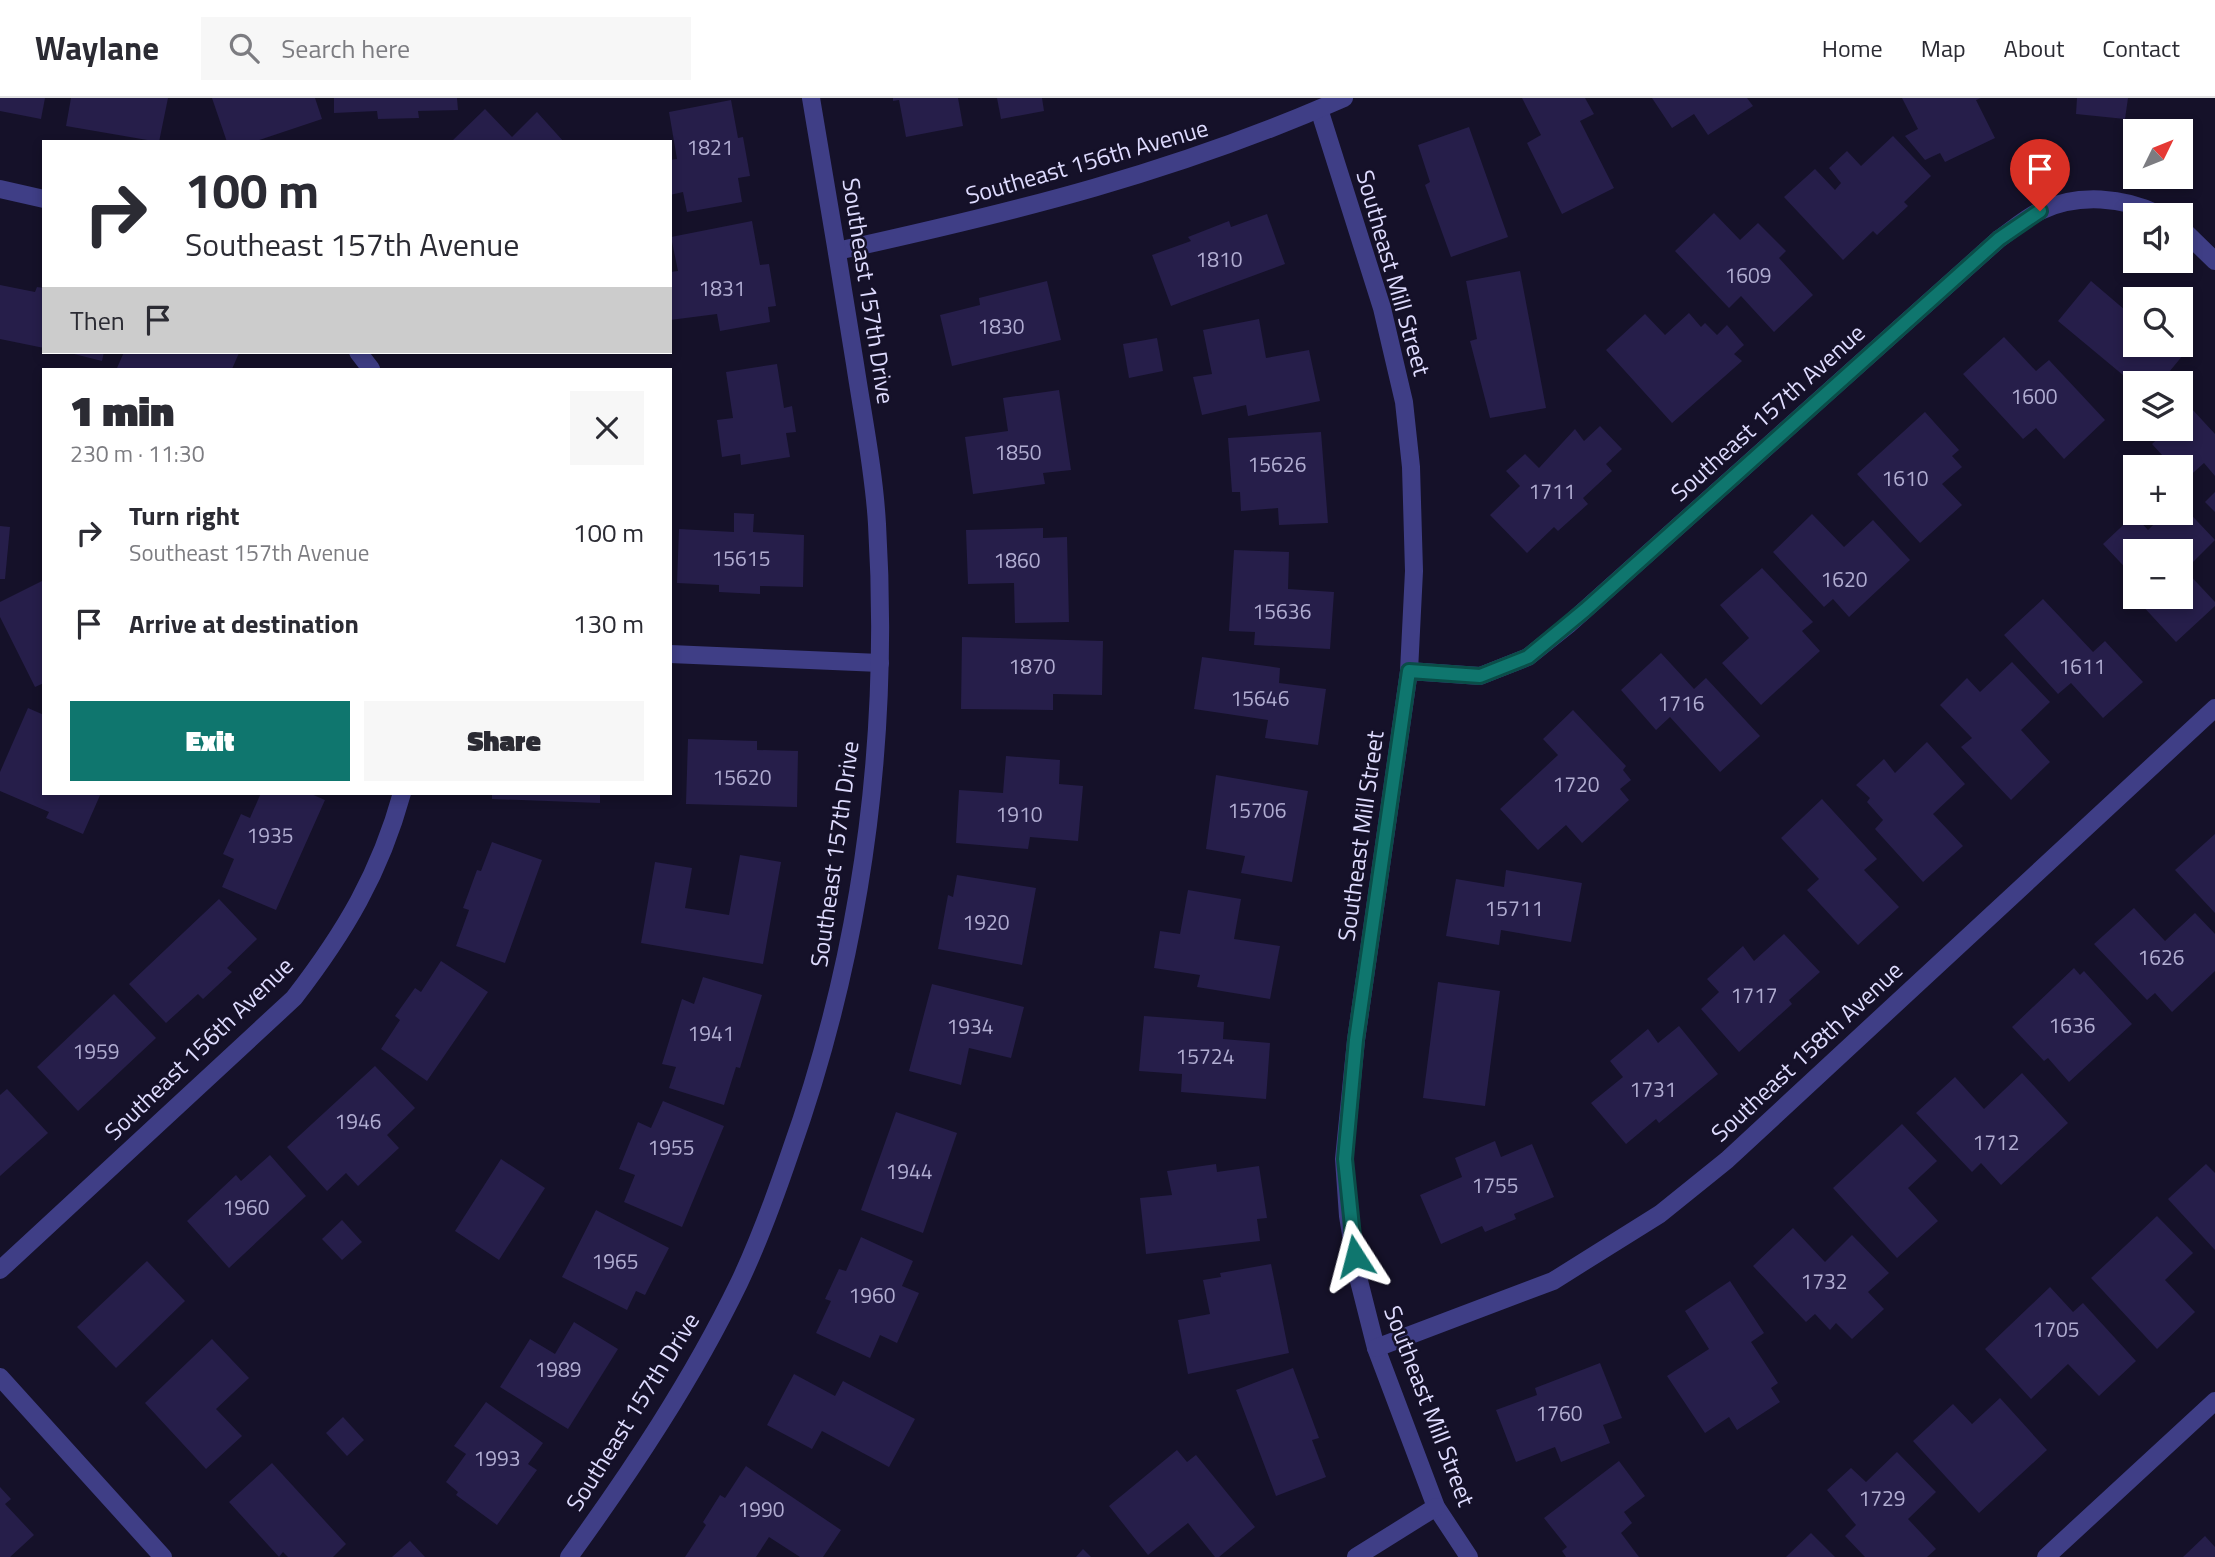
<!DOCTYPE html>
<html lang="en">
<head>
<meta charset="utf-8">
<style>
	:root { --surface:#fff; --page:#f7f7f7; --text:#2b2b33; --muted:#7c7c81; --line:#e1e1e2; --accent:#0f766e }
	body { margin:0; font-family:"Titillium Web",sans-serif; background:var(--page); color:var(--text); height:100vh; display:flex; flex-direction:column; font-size:26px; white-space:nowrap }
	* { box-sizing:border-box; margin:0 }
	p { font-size:23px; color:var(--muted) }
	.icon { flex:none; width:38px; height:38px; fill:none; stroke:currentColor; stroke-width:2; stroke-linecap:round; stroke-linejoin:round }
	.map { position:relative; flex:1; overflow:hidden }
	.sheet { position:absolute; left:42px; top:270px; width:630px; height:427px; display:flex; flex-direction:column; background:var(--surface); border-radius:0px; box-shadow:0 4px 10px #0003 }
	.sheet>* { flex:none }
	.hud { position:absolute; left:42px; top:42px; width:630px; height:214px; border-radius:0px; box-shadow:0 4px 10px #0003; background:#fff; color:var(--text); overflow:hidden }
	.needle { width:46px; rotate:47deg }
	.tools { position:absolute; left:2123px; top:21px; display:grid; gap:14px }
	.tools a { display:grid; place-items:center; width:70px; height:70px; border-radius:0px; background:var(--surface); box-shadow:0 4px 10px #0003; font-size:35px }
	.pin { position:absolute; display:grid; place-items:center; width:60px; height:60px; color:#fff; margin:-72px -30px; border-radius:50% 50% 50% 0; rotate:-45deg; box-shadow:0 0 7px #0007 }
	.pin .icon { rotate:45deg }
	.me { position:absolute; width:77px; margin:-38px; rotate:351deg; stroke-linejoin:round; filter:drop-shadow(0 0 5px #0008) }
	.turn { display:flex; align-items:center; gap:24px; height:147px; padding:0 28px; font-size:32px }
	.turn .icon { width:91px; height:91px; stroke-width:2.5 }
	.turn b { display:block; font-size:49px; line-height:60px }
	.then { display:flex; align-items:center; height:66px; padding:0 28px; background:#0003; gap:14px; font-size:26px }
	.round { display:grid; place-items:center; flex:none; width:74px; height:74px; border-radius:0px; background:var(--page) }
	.headline { display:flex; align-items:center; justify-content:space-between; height:119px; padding:0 28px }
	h1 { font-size:42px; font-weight:800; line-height:52px }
	.action { display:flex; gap:14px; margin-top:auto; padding:14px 28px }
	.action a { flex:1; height:80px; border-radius:0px; background:var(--accent); color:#fff; font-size:28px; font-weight:800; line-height:80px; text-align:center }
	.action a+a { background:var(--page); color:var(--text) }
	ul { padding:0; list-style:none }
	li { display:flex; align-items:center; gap:21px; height:91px; padding:0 28px }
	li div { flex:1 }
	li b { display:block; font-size:26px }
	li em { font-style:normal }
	header { display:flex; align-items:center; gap:42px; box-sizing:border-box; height:98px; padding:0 35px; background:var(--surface); border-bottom:2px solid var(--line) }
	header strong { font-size:33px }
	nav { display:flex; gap:38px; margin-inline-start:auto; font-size:24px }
	.search { width:490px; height:63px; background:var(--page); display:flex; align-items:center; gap:18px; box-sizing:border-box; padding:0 24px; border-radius:0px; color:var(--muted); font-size:26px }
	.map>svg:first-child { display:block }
	.building { fill:#261e4a }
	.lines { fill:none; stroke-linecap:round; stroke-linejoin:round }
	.minor { stroke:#3f3e86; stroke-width:18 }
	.route-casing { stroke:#0a4d48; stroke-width:18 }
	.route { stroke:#0f766e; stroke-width:12 }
	.labels { text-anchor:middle; stroke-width:5; stroke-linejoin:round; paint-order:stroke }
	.number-label { font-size:21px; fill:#b0acd1 }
	.street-label { font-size:24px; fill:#dedbfe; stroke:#151129 }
</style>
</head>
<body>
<header>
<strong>Waylane</strong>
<div class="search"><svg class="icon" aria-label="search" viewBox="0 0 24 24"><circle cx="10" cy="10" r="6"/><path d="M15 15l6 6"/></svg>Search here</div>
<nav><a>Home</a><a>Map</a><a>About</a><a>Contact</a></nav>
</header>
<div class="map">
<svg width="2215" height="1459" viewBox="0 0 2215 1459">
	<rect width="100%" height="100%" fill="#151129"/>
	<g class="building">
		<path d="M0 0H45L41 21 0 13Z"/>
		<path d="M71 0H168L159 44 66 28Z"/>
		<path d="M212 0H315L322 21 253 44H227Z"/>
		<path d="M334 0H457L458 12 418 13 419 20 378 21 377 13 334 15Z"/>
		<path d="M893 0H958L963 28 906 39 899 2 893 3Z"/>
		<path d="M997 0H1042L1044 13 1001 21Z"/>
		<path d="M1522 0H1585L1594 16 1580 23 1614 90 1562 116 1527 45 1541 37Z"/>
		<path d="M1652 0H1747L1753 8 1708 37 1694 16 1672 30Z"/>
		<path d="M1902 0H1981L1976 2 1995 40 1945 64 1940 55 1925 62 1905 38 1918 31Z"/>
		<path d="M2077 0H2128L2125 21 2076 16Z"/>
		<path d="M731 2 738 40 743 39 750 78 738 80 742 104 687 114 683 94 670 97V62L677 61 669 14Z"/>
		<path d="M485 11 512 39 537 14 564 44H451Z"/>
		<path d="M1469 29 1508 139 1451 159 1425 87 1430 84 1418 47Z"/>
		<path d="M1893 38 1931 78 1904 104 1908 108 1877 137 1873 133 1843 162 1784 99 1815 71 1835 92 1841 85 1829 70 1847 53 1861 68Z"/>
		<path d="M1714 115 1740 142 1758 125 1786 153 1779 160 1813 197 1774 234 1741 198 1729 210 1675 153Z"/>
		<path d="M1267 116 1285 166 1171 208 1152 157 1191 143 1188 139 1229 123 1231 129Z"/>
		<path d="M752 123 760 167 769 166 776 208 768 209 770 224 720 233 717 216 670 222V174L678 173 671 139Z"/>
		<path d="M1520 173 1546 310 1490 320 1470 243 1477 241 1466 183Z"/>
		<path d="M1047 183 1061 242 952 268 940 217 980 207 979 200Z"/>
		<path d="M2091 183 2125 212 2131 204 2135 207V247H2180V244L2188 251 2160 285 2135 287 2058 223Z"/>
		<path d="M0 187 35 194 37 189 44 190V250L0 241Z"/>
		<path d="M1689 215 1701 229 1705 225 1717 237 1727 227 1744 247 1734 256 1742 263 1672 325 1606 252 1645 216 1665 237Z"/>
		<path d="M1259 221 1266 260 1309 252 1320 303 1248 318 1246 307 1202 317 1193 279 1212 276 1203 232Z"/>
		<path d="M2004 239 2036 273 2049 262 2105 322 2064 361 2036 330 2023 341 1963 276Z"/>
		<path d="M1157 240 1163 273 1129 280 1123 246Z"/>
		<path d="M66 254H104L102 263Z"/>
		<path d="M124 254H237L239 255 232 271H120L117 270Z"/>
		<path d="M777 266 784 310 792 308 796 334 786 335 790 359 741 367 740 356 722 359 717 322 733 320 726 274Z"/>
		<path d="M1059 292 1071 372 1043 375 1045 386 973 396 965 339 1008 333 1003 300Z"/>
		<path d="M2191 310 2215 336V378L2204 365 2185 382 2180 377V369H2173L2152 346 2168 331H2180V320Z"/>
		<path d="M1925 314 1959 352 1952 358 1962 369 1942 386 1962 407 1920 445 1857 376Z"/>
		<path d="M1600 328 1622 351 1606 366 1612 373 1583 400 1588 406 1558 433 1554 429 1527 455 1490 417 1520 388 1506 373 1525 356 1539 370 1575 331 1584 343Z"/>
		<path d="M1321 334 1328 425 1279 427 1278 410 1241 413 1240 394H1232L1228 340Z"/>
		<path d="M2215 394V414L2205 404Z"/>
		<path d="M2180 405 2215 442 2185 472 2215 504V508L2176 544 2128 492 2135 485V499H2180V453H2135V480L2103 446 2134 417 2148 432 2154 426 2144 416 2146 415H2180Z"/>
		<path d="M734 415 754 416 753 434 804 437 803 489 760 488V496L719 494V487L677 485 679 431 734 434Z"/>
		<path d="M1812 416 1844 449 1873 422 1910 462 1849 519 1833 501 1824 509 1773 454Z"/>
		<path d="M0 428 10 429 5 481H0Z"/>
		<path d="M1043 430V440L1067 439 1069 524 1015 525 1014 485 968 486 966 432Z"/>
		<path d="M1234 452 1289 454 1288 491 1334 494 1330 551 1254 547 1255 534 1229 533Z"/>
		<path d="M1762 470 1813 524 1802 533 1820 553 1761 607 1722 565 1749 540 1720 507Z"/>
		<path d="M44 482V585L35 589 0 519V504Z"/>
		<path d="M2043 501 2093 554 2105 543 2143 584 2103 620 2071 585 2058 596 2004 537Z"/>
		<path d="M962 539 1103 543 1102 597 1053 596V612L961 611Z"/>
		<path d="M1661 555 1694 591 1706 580 1760 638 1720 674 1670 619 1656 632 1621 592Z"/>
		<path d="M1202 559 1280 570 1279 585 1326 591 1318 647 1265 640 1268 622 1194 611Z"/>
		<path d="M2012 564 2050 604 2021 632 2050 664 2011 702 1961 649 1972 640 1940 607 1967 580 1980 594Z"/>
		<path d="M28 610 44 617V695H101L83 736 46 720 49 714 0 693V674Z"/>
		<path d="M1573 612 1626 668 1623 672 1631 682 1620 691 1629 702 1582 745 1566 727 1538 752 1500 711 1558 657 1543 641Z"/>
		<path d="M688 641 757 643V652L798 653 797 709 686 706Z"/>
		<path d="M1927 644 1965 686 1933 716 1963 748 1923 784 1875 731 1883 722 1867 704 1870 700 1856 687 1884 661 1895 675Z"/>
		<path d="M1006 658 1060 662 1059 686 1083 688 1078 743 1030 739 1028 751 956 745 959 692 1003 695Z"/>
		<path d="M1216 677 1308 693 1292 784 1241 775 1245 758 1206 751Z"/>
		<path d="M261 695H309L325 702 276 812 222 789 234 761 223 756 241 716 250 720Z"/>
		<path d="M492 695H600V705L492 701Z"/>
		<path d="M1822 701 1877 761 1864 772 1899 809 1858 847 1807 792 1819 781 1781 740Z"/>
		<path d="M2215 736V815L2175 772Z"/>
		<path d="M492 744 542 762 505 865 456 848 469 812 463 810 477 772 481 773Z"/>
		<path d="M740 757 781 764 763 866 641 845 655 764 692 770 685 810 729 817Z"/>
		<path d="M1506 772 1582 785 1571 844 1501 832 1499 847 1446 838 1456 781 1504 789Z"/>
		<path d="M957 777 1036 790 1022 867 938 851 948 797 953 799Z"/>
		<path d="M1188 792 1241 801 1234 841 1280 848 1270 901 1197 889 1200 877 1154 870 1160 833 1180 836Z"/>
		<path d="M219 801 257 841 227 870 232 874 203 901 198 896 166 925 129 886Z"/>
		<path d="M2134 810 2165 843 2195 815 2215 836V873L2172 914 2155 895 2147 902 2094 846Z"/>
		<path d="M1784 836 1820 874 1789 902 1792 906 1739 954 1701 911 1719 894 1707 881 1743 848 1754 863Z"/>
		<path d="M441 863 488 894 427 983 381 951 400 922 395 918 415 890 421 894Z"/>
		<path d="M2074 870 2080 877 2084 873 2132 926 2069 984 2048 960 2044 963 2012 929Z"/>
		<path d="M703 879 762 897 740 970 736 969 724 1007 669 990 676 969 662 966 682 901 694 906Z"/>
		<path d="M1438 884 1500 893 1485 1008 1423 1000Z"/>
		<path d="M932 886 1024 909 1011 960 969 950 961 987 909 973Z"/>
		<path d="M114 896 156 940 78 1013 37 969Z"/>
		<path d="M1144 918 1224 924 1223 941 1270 945 1266 1001 1181 994 1182 976 1139 973Z"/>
		<path d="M1679 928 1718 976 1659 1025 1656 1021 1626 1046 1591 1005 1623 979 1610 963 1648 931 1658 945Z"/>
		<path d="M375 968 415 1010 387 1037 399 1050 358 1088 346 1075 327 1093 287 1049Z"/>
		<path d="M2022 975 2068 1025 2001 1087 1981 1065 1972 1074 1916 1015 1955 979 1984 1011Z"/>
		<path d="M7 991 48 1035 0 1078V997Z"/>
		<path d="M663 1003 724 1028 682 1129 624 1104 635 1077 619 1071 638 1024 651 1030Z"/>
		<path d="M896 1014 957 1035 923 1135 861 1112Z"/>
		<path d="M1902 1026 1937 1063 1908 1090 1938 1123 1897 1160 1833 1090Z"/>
		<path d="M1495 1043 1501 1059 1532 1046 1554 1099 1514 1116 1516 1121 1485 1134 1482 1128 1441 1146 1420 1097 1462 1079 1455 1060Z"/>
		<path d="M270 1057 306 1098 229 1170 187 1123 236 1077 241 1083Z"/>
		<path d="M501 1061 545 1090 499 1162 455 1133Z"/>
		<path d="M1216 1066 1217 1074 1259 1068 1267 1120 1257 1121 1260 1143 1146 1156 1140 1100 1172 1097 1167 1073Z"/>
		<path d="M2206 1066 2215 1075V1152L2168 1101Z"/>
		<path d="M596 1112 669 1150 645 1197 636 1193 627 1212 562 1179Z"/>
		<path d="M2157 1118 2193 1155 2165 1182 2195 1214 2157 1251 2091 1180Z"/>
		<path d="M342 1122 362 1144 342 1162 322 1141Z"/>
		<path d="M1793 1130 1825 1164 1852 1137 1889 1175 1868 1194 1884 1211 1852 1241 1836 1225 1830 1232 1815 1216 1806 1224 1753 1168Z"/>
		<path d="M861 1139 913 1163 902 1188 919 1195 897 1245 880 1237 870 1260 816 1235 831 1203 825 1201 839 1171 846 1173Z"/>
		<path d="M147 1163 185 1203 116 1270 77 1229Z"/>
		<path d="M1271 1166 1289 1255 1188 1276 1178 1222 1210 1216 1203 1182 1221 1179 1220 1175Z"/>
		<path d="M1730 1183 1764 1235 1751 1244 1778 1285 1771 1290 1780 1304 1737 1332 1729 1319 1705 1335 1667 1278 1709 1251 1685 1213Z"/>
		<path d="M2050 1189 2073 1214 2083 1205 2136 1263 2099 1298 2068 1266 2031 1301 1985 1251Z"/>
		<path d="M574 1224 618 1251 568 1331 500 1289 530 1241 555 1256Z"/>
		<path d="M212 1241 249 1280 216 1311 242 1338 206 1371 145 1305Z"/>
		<path d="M1600 1265 1622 1320 1603 1327 1610 1345 1561 1364 1555 1349 1516 1364 1496 1312 1537 1297 1535 1290Z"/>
		<path d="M1293 1270 1319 1340 1312 1342 1326 1379 1276 1398 1236 1292Z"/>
		<path d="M794 1276 835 1298 843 1283 915 1321 889 1369 822 1333 812 1351 767 1327Z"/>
		<path d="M2000 1300 2047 1352 1979 1415 1913 1343 1953 1306 1972 1326Z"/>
		<path d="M486 1304 543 1345 528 1366 537 1372 497 1427 456 1397 458 1394 446 1384 466 1356 454 1348Z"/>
		<path d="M343 1319 364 1342 347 1358 326 1335Z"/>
		<path d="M1177 1352 1187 1364 1196 1357 1255 1429 1219 1459H1215L1188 1425 1148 1457 1109 1408Z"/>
		<path d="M1897 1354 1936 1394 1908 1421 1936 1451 1927 1459H1865L1845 1438 1856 1427 1827 1392 1851 1370 1866 1384Z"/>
		<path d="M1619 1363 1645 1398 1624 1414 1632 1425 1621 1435 1639 1459H1566L1562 1453 1567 1449 1544 1420Z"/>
		<path d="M272 1365 346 1446 333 1459H288L283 1454 279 1459 229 1404Z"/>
		<path d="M746 1368 841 1432 823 1459H800L769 1439 756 1459H685L706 1427 703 1424 720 1397 725 1400Z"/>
		<path d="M0 1389 11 1401 5 1406 34 1437 10 1459H0Z"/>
		<path d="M1811 1435 1835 1459H1786Z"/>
		<path d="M2205 1438 2215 1449V1459H2183Z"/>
		<path d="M410 1443 425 1459H392Z"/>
		<path d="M1083 1451 1091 1459H1076Z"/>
	</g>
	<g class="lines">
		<g class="minor">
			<path d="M1319 11 1382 210 1404 304 1411 369 1414 473 1409 573 1356 942 1344 1061 1348 1118 1358 1179 1376 1250 1436 1409 1469 1459"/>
			<path d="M0 91 44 101"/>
			<path d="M2180 129 2215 163"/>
			<path d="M837 153C1015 114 1177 74 1344 0"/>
			<path d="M358 254 371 271"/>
			<path d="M670 556 880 565"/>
			<path d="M1409 573 1480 578 1528 559 1568 527 1999 141C2012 132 2025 120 2040 113 2078 95 2124 99 2160 117"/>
			<path d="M0 1172 294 900C345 834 380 775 402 695"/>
			<path d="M1376 1250 1553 1183 1660 1116 1727 1062 2215 610"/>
			<path d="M0 1279 163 1459"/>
			<path d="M569 1459C632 1372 692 1282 739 1185 759 1143 775 1099 790 1055 862 853 890 640 877 426 874 373 863 319 855 266 841 177 826 89 811 0"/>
			<path d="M1356 1459 1436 1409"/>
			<path d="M2046 1459 2215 1303"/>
		</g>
	</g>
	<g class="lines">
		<defs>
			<path id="route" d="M1355 1158 1345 1061 1356 942 1409 573 1480 578 1528 559 1585 512 1999 141 2040 113"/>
		</defs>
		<use href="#route" class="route-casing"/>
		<use href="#route" class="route"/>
	</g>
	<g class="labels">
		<g class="number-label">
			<text x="710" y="57">1821</text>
			<text x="1219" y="169">1810</text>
			<text x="1748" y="185">1609</text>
			<text x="722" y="198">1831</text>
			<text x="1001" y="236">1830</text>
			<text x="2034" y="306">1600</text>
			<text x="1018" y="362">1850</text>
			<text x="1277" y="374">15626</text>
			<text x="1905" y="388">1610</text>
			<text x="1552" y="401">1711</text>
			<text x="741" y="468">15615</text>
			<text x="1017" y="470">1860</text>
			<text x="1844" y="489">1620</text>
			<text x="1282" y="521">15636</text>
			<text x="1032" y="576">1870</text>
			<text x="2082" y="576">1611</text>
			<text x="1260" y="608">15646</text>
			<text x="1681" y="613">1716</text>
			<text x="742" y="687">15620</text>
			<text x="1576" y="694">1720</text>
			<text x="1257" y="720">15706</text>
			<text x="1019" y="724">1910</text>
			<text x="270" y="745">1935</text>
			<text x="1514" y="818">15711</text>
			<text x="986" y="832">1920</text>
			<text x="2161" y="867">1626</text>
			<text x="1754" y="905">1717</text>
			<text x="2072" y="935">1636</text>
			<text x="970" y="936">1934</text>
			<text x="711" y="943">1941</text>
			<text x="96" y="961">1959</text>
			<text x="1205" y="966">15724</text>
			<text x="1653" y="999">1731</text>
			<text x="358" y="1031">1946</text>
			<text x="1996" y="1052">1712</text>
			<text x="671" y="1057">1955</text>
			<text x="909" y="1081">1944</text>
			<text x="1495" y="1095">1755</text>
			<text x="246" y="1117">1960</text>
			<text x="615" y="1171">1965</text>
			<text x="1824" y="1191">1732</text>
			<text x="872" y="1205">1960</text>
			<text x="2056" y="1239">1705</text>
			<text x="558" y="1279">1989</text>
			<text x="1559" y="1323">1760</text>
			<text x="497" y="1368">1993</text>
			<text x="1882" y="1408">1729</text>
			<text x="761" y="1419">1990</text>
		</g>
		<g class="street-label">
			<text transform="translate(1087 64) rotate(-16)" y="8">Southeast 156th Avenue</text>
			<text transform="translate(1393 175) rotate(74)" y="8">Southeast Mill Street</text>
			<text transform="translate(868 193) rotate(81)" y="8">Southeast 157th Drive</text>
			<text transform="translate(1768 315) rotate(-42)" y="8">Southeast 157th Avenue</text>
			<text transform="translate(1361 738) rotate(-82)" y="8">Southeast Mill Street</text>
			<text transform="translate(835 756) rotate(-82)" y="8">Southeast 157th Drive</text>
			<text transform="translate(199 951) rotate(-44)" y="8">Southeast 156th Avenue</text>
			<text transform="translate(1807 954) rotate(-43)" y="8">Southeast 158th Avenue</text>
			<text transform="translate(1429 1308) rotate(69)" y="8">Southeast Mill Street</text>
			<text transform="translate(633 1314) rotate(-58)" y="8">Southeast 157th Drive</text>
		</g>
	</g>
</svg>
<div class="tools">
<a><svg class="needle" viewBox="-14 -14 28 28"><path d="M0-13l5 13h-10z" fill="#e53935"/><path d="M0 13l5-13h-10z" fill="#7c7c81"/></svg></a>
<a><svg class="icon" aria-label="sound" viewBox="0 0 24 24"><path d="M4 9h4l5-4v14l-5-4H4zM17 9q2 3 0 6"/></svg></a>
<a><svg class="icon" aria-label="search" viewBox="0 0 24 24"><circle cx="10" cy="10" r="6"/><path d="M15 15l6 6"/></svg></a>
<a><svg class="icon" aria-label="layers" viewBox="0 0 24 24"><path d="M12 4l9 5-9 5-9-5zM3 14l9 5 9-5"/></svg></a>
<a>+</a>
<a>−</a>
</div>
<div class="pin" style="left:2040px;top:113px;background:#d93025"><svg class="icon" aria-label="arrive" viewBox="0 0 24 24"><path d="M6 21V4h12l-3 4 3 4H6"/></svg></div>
<svg class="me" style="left:1355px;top:1158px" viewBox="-20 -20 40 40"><path d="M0-17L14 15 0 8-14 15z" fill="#0f766e" stroke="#fff" stroke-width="4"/></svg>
<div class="hud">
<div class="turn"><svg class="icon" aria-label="right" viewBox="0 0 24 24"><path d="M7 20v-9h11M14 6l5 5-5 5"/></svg><div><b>100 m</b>Southeast 157th Avenue</div></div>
<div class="then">Then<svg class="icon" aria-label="arrive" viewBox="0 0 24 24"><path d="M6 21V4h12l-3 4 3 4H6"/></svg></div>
</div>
<section class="sheet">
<div class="headline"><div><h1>1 min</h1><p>230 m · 11:30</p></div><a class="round"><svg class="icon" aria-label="close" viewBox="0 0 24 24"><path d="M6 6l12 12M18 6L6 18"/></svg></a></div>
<ul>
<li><svg class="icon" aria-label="right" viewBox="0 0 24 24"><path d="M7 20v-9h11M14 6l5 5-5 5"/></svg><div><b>Turn right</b><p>Southeast 157th Avenue</p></div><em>100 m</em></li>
<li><svg class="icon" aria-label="arrive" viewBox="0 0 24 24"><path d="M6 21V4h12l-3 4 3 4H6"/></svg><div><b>Arrive at destination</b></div><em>130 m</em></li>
</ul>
<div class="action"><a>Exit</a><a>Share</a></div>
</section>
</div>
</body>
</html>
